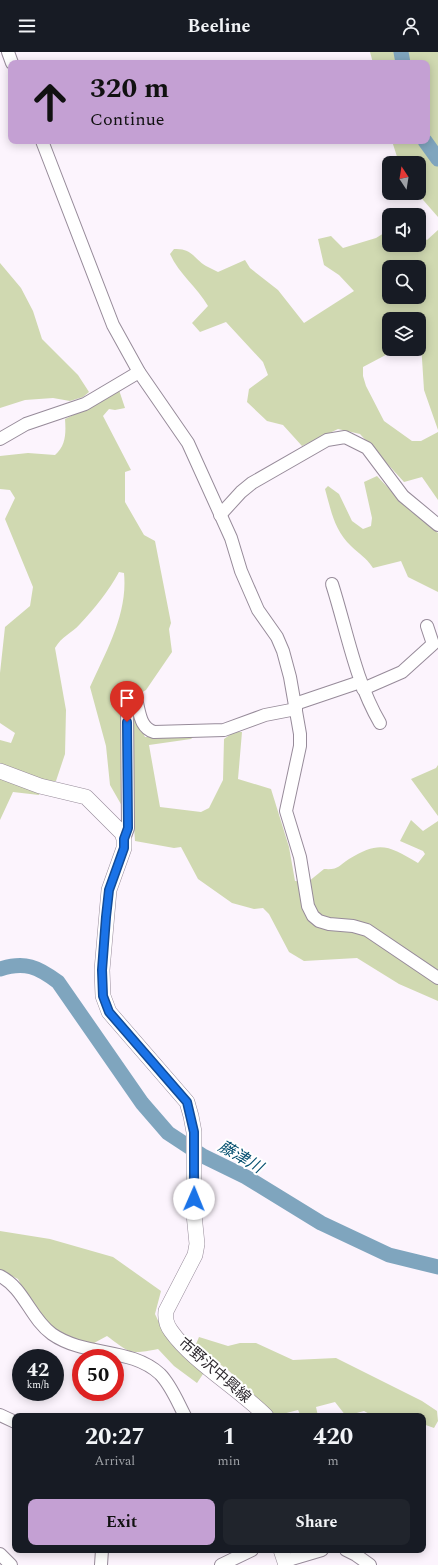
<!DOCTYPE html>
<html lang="en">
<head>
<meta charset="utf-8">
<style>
	:root { --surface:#171b24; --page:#20242c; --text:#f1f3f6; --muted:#9ea1a6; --accent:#c4a0d3 }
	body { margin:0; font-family:Spectral,"Noto Sans JP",serif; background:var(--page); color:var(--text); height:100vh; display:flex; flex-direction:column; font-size:15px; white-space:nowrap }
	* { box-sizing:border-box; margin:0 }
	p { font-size:13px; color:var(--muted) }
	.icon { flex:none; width:22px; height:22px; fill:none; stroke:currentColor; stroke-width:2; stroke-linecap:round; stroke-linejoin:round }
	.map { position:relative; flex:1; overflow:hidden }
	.sheet { position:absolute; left:12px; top:1361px; width:414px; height:140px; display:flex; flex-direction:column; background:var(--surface); border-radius:8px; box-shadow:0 2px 10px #0003 }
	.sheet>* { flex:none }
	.banner { position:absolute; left:8px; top:8px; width:422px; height:84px; border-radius:8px; box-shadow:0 2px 10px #0003; background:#c4a0d3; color:#111; overflow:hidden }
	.needle { width:26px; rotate:348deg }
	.tools { position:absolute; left:382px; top:104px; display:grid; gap:8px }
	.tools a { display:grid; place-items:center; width:44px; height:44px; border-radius:8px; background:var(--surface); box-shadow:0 2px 10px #0003; font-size:20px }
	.speed { position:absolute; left:12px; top:1297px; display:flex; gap:8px; font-size:20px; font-weight:700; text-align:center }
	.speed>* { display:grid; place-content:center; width:52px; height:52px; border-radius:50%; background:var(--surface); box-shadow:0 2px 10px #0003; line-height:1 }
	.speed small { font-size:10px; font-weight:400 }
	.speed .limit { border:6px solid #d22; background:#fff; color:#111 }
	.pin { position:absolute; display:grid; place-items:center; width:34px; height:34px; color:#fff; margin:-41px -17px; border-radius:50% 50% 50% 0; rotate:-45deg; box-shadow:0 0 4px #0007 }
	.pin .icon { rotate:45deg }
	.me { position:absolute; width:44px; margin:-22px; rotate:1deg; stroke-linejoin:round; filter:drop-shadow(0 0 3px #0008) }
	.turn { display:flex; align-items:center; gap:14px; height:84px; padding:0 16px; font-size:18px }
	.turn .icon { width:52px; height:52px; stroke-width:2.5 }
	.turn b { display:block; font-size:28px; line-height:34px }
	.eta { display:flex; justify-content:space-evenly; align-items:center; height:68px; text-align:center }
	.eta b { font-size:24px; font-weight:700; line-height:28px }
	.button { display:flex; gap:8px; margin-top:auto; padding:8px 16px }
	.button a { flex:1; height:46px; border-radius:8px; background:var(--accent); color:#111; font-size:16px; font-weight:700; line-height:46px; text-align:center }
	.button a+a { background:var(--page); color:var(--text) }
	header { display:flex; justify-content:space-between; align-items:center; height:52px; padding:0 16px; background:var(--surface); font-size:18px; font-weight:700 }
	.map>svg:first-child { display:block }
	.green { fill:#d0d9b1; fill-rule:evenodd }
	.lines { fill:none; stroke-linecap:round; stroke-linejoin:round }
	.river { stroke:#7fa5be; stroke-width:15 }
	.minor-casing { stroke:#978b9a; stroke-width:14 }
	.major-casing { stroke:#978b9a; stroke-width:16 }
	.minor { stroke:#fff; stroke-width:12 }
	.major { stroke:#fff; stroke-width:15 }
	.route-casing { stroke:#114b97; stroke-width:10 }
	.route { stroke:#1a73e8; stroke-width:7 }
	.labels { text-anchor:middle; stroke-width:4; stroke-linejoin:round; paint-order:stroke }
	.street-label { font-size:15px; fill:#2e292f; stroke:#fff }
	.water-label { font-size:16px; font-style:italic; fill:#024d6e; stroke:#fff }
</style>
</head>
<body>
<header><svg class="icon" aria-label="menu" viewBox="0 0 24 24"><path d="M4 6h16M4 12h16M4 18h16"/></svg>Beeline<svg class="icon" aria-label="person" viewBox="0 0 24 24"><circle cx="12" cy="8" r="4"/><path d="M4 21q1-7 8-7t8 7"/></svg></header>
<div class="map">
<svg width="438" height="1513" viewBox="0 0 438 1513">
	<rect width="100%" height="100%" fill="#fcf4fd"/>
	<g class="green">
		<path d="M370 0H438V165L417 141H419V111H399L392 89H427V11H373Z"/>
		<path d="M389 178V193H419V183L427 188 438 178V378L424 338 421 291 419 289V267H389V297H397L363 315V324L366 334 384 369 412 389H421L438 380V448L422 425 404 430 360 382 338 377 302 394 283 373 267 369 247 350 249 337 268 323 263 310 226 270 200 280 192 271 208 254C197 235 179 222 170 202L174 197C192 196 193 206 206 214 210 216 214 218 218 220L245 208 250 216 278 238 304 271 354 239 339 223 324 213 318 187 331 184 343 196 376 186ZM389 215H419V245H389Z"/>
		<path d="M0 211 21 236 33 259 42 287 78 323 89 340 83 345 70 349 53 346 25 348 0 356Z"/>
		<path d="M119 338 125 356 115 358 109 357 103 364 131 418 125 420V450L144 483 155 489 171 571 169 577 172 600 146 638 139 642 127 643 124 646 134 660 145 685 190 681 194 684 191 687 149 693 160 755 201 760 209 756 223 728 224 687 234 680H242L238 727 271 737 289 795 295 829 308 830 324 817C339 818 338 814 349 807 380 788 389 794 418 811L425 802 423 799 400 789 411 768 423 779 438 769V949L399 932 357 906 304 909 289 900 269 862 263 856 254 857 232 851 198 827 181 795 174 796 135 789 134 775 110 733 106 694 90 635C106 599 128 562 124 521L119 520C109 539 94 557 80 572 71 582 62 584 55 596L66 658 65 702 56 729H45L39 743 13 740 0 768V688L11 691 15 681 0 671V621L5 575 30 554 33 535 5 467 15 446 10 438 0 437V404L28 401 55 403C66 394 66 381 65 367L98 351Z"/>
		<path d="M377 424 394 442 438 481V540L408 525 401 509 373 516C365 504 360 503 351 494 334 478 331 458 325 437L328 434 339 442 352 469 363 477 371 474 372 466 364 430Z"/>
		<path d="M438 713V764L411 727 436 716Z"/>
		<path d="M0 1179 50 1187 113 1205 161 1239 155 1262 163 1279 205 1319 197 1331 174 1314 158 1297C129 1303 130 1301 107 1284L94 1291 83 1292 70 1289 37 1263 18 1227 0 1218Z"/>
		<path d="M199 1285 228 1294 240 1291H256L293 1308 336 1306 422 1349 437 1359 438 1369 434 1376 423 1372V1364H410L406 1362 402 1364H373L364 1359 346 1364 335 1350 316 1355 318 1364H301L298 1358 275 1364 228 1318 200 1298 196 1292Z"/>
	</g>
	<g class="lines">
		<g class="river">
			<path d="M401 0 403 11"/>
			<path d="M425 89 438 107"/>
			<path d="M0 917C25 909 38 915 58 930L142 1051 168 1081 203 1104 246 1125 321 1171 389 1203 438 1215"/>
		</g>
		<defs>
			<g id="minor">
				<path d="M8 0 12 11"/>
				<path d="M42 89 113 273 139 320 188 391 231 486 241 519 258 558 277 585 283 599 290 625 300 682V694L286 759 300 805 308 854 313 864 319 869 329 872 353 874 367 878 438 926"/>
				<path d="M0 387 26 372 85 352 139 320"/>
				<path d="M220 463 241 440 252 431 327 388 345 385 367 396 403 444 438 473"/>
				<path d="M332 532C347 579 355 628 380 671"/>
				<path d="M363 637 402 620 433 592 427 574"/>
				<path d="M295 652 360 630"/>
				<path d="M124 787 128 776 127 651 131 648 137 651C140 663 141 676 154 680L224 678 265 663 296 657"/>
				<path d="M0 1224C24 1236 30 1266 52 1282 85 1305 131 1295 160 1322 171 1333 178 1351 185 1364"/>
				<path d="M0 1363 15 1370"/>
				<path d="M346 1498 356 1503 370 1513"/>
				<path d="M0 1502 11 1513"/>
				<path d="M285 1509 322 1498"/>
				<path d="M101 1513 102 1498"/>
				<path d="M221 1513 252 1498"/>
			</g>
			<g id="major">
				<path d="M0 719 40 734 86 745 122 781 124 787V796L109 838 102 918 103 944 109 960 187 1050 191 1064 194 1080V1162L197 1192 195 1203 166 1259C165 1267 166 1272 171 1279 193 1310 238 1336 266 1364"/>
				<path d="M281 1498 286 1513"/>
			</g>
		</defs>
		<use href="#minor" class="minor-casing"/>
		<use href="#major" class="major-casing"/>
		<use href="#minor" class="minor"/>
		<use href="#major" class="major"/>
	</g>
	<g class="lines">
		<defs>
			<path id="route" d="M127 670 128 776 124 787V796L109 838 106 865 102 918 103 944 109 960 187 1050 194 1080V1147"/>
		</defs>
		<use href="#route" class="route-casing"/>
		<use href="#route" class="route"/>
	</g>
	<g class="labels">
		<g class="street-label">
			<text transform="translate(215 1318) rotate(41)" y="5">市野沢中興線</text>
		</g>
		<g class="water-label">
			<text transform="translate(241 1104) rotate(30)" y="6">藤津川</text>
		</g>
	</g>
</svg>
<div class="tools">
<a><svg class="needle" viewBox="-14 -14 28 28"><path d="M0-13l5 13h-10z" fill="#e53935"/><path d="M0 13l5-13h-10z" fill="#9ea1a6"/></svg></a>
<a><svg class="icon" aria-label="sound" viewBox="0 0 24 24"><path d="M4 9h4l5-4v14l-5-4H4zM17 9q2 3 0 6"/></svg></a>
<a><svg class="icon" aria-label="search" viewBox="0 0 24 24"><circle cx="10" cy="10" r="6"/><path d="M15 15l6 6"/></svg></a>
<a><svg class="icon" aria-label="layers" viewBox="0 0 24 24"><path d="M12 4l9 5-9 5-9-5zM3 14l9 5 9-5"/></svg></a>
</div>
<div class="speed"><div>42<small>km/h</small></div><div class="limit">50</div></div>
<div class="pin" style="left:127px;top:670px;background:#d93025"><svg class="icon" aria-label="arrive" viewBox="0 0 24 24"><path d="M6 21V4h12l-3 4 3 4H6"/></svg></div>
<svg class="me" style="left:194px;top:1147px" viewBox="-20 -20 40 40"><circle r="19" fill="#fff"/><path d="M0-13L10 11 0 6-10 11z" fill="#1a73e8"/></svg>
<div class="banner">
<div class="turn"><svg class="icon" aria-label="ahead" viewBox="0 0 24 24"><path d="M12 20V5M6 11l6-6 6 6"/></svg><div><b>320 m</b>Continue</div></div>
</div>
<section class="sheet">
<div class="eta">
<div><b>20:27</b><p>Arrival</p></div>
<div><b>1</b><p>min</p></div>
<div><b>420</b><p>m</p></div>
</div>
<div class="button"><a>Exit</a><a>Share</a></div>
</section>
</div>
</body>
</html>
